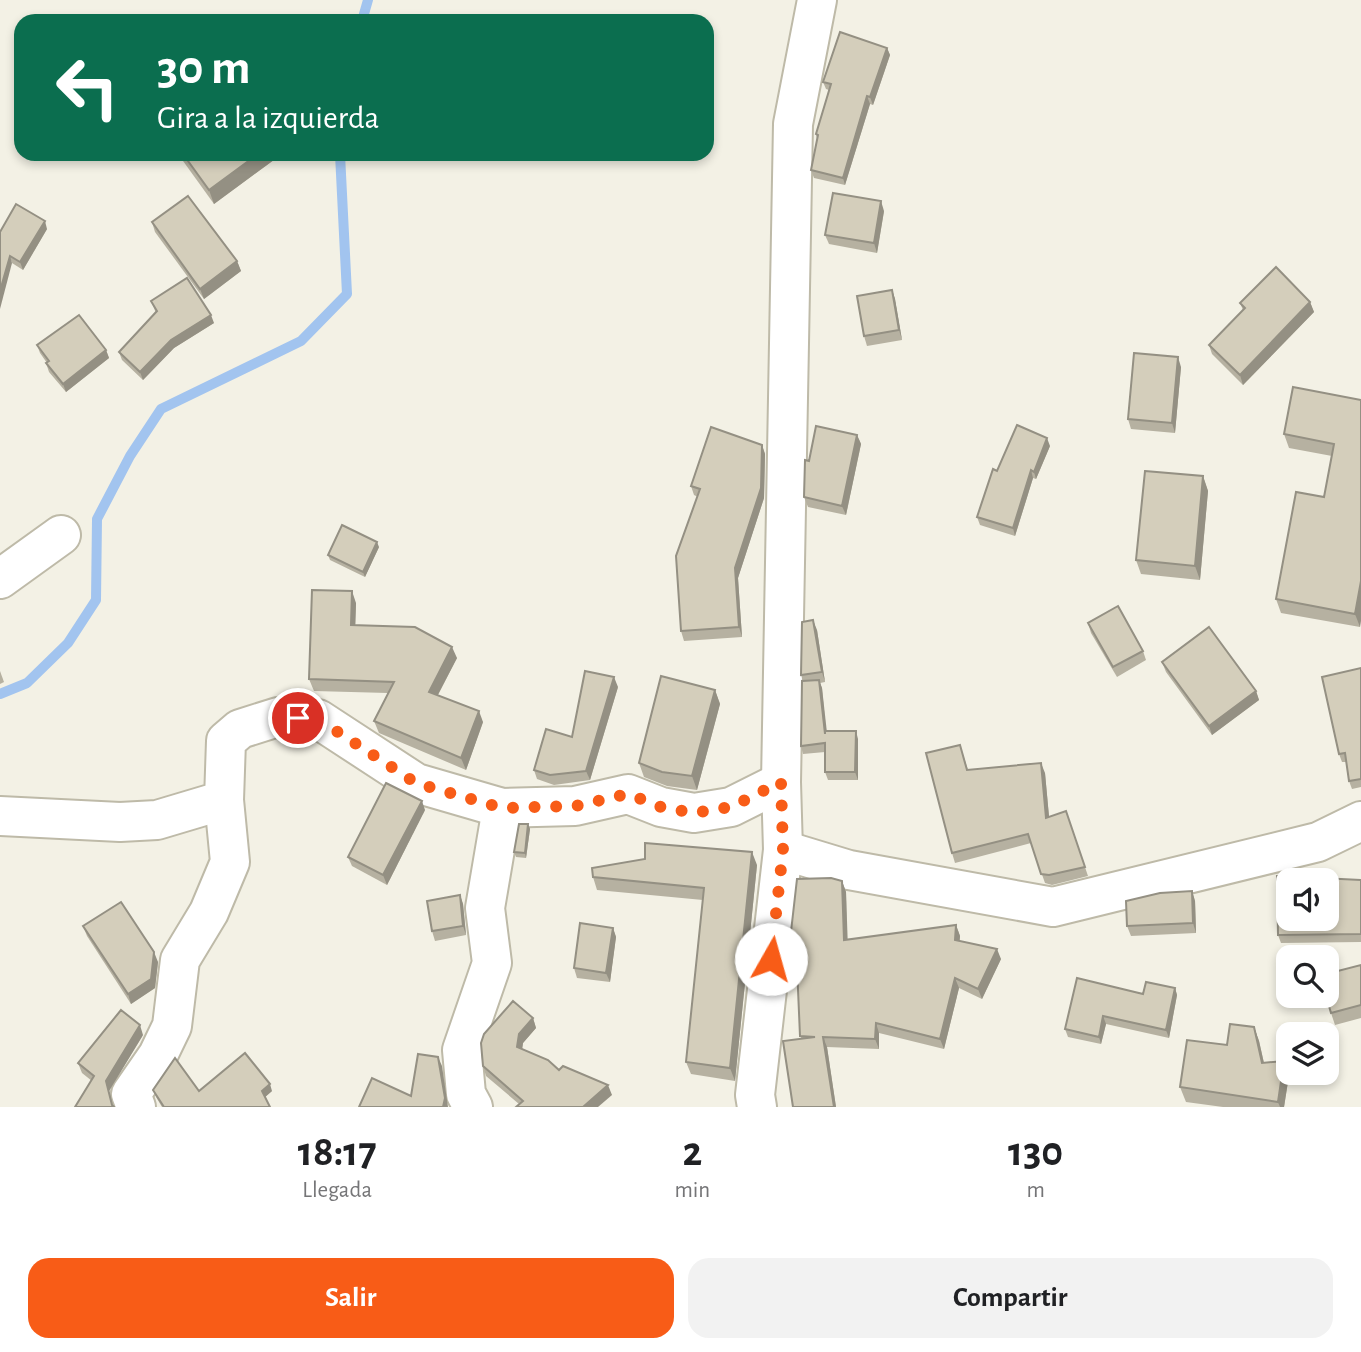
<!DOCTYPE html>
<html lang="es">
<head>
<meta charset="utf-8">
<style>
	:root { --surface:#fff; --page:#f2f2f2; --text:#202124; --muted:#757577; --accent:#f85c17 }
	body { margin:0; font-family:"Alegreya Sans",sans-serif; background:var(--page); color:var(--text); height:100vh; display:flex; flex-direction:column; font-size:26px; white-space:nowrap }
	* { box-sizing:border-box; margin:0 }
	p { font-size:23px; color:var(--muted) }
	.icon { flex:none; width:38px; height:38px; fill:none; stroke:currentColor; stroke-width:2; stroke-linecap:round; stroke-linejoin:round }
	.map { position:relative; height:1107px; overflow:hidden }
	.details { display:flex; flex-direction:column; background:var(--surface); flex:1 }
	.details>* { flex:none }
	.hud { position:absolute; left:14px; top:14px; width:700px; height:147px; border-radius:21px; box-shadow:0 4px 10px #0003; background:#0b6e4f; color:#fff; overflow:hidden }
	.buttons { position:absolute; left:1276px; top:868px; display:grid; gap:14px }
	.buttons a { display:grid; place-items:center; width:63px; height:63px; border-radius:14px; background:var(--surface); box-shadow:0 4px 10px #0003; font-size:35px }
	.pin { position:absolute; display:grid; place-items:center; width:60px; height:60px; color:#fff; margin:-30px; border:4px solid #fff; border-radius:50%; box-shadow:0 2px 7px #0007 }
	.me { position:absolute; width:77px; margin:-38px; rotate:7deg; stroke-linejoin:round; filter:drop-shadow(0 0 5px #0008) }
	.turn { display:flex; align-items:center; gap:24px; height:147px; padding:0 28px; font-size:32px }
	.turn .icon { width:91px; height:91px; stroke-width:2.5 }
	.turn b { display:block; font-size:49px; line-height:60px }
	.eta { display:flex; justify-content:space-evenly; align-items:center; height:119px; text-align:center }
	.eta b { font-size:42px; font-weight:700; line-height:49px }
	.cta { display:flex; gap:14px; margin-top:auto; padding:14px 28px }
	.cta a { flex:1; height:80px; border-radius:21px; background:var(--accent); color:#fff; font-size:28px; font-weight:700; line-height:80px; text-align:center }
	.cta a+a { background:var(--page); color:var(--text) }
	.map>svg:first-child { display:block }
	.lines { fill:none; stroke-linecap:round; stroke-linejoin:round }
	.stream { stroke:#a2c4ef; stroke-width:10 }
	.minor-casing { stroke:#bebaa8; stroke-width:42 }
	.tertiary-casing { stroke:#bebaa8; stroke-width:42 }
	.minor { stroke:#fff; stroke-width:38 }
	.tertiary { stroke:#fff; stroke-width:38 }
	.wall { fill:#b6b1a1 }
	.shaded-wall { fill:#949083 }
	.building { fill:#d4cebb; stroke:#949083; stroke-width:2; fill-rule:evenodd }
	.route { stroke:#f85c17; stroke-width:12; stroke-dasharray:0 21.6 }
</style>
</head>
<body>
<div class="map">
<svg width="1361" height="1107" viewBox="0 0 1361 1107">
	<rect width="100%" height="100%" fill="#f3f1e5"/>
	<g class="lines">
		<g class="stream">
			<path d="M362 21 368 0"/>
			<path d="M0 694 27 683 68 643 96 600 97 519 130 456 161 409 301 341 347 294 340 154"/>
		</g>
		<defs>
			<g id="minor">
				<path d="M0 579 61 535"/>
				<path d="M0 816 120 822 157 820 224 800 226 741 240 729 278 717 318 719 416 783 502 808 575 806 628 794 661 807 694 813 731 807 781 782"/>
				<path d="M783 850 849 870 1053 907 1318 842 1361 821"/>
				<path d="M136 1107 131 1094 158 1055 172 1026 180 960 209 912 230 862 224 800"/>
				<path d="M473 1107 466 1094 462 1050 492 963 485 908 502 808"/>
			</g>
			<path id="tertiary" d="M757 1107 755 1095 783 850 781 782 793 124 817 0"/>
		</defs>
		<use href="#minor" class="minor-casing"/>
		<use href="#tertiary" class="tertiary-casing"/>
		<use href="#minor" class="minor"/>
		<use href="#tertiary" class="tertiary"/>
	</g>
	<g class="wall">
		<path d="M887 48 890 55 873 105 870 104 845 185 814 178 811 170 817 139 816 134 829 90 826 89 823 82Z"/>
		<path d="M178 154H282L214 204Z"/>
		<path d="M884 211 877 253 829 244 825 235Z"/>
		<path d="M152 222 237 261 241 271 204 299 155 232Z"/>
		<path d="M47 229 23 270 12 263 0 232Z"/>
		<path d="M892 290 895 299 902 340 867 346 864 336Z"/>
		<path d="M151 301 214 323 174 348 143 380 122 360 119 352 156 313Z"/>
		<path d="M1310 302 1314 312 1243 385 1212 354 1209 345 1243 310 1240 303Z"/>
		<path d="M37 345 106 350 109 358 66 392 49 372 46 363H47L40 353Z"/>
		<path d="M1181 367 1175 433 1131 429 1128 419Z"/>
		<path d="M1361 400 1360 627 1281 613 1276 599 1324 497 1332 456 1289 448 1284 434Z"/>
		<path d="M857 435 861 444 846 515 808 507 804 497 809 461Z"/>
		<path d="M762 445 765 454 764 498 738 578 742 637 684 641 681 631 698 497 694 495 691 486Z"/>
		<path d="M1050 446 1036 479 1033 478 1015 536 980 525 977 517 997 471Z"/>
		<path d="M1203 476 1208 491 1200 580 1141 574 1136 560Z"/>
		<path d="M379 547 365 577 330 560 328 555Z"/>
		<path d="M356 603 355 625 457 658 438 695 483 722 466 770 379 733 374 721 388 693 314 691 309 679Z"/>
		<path d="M1088 623 1143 651 1146 660 1117 677 1091 633Z"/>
		<path d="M817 630 825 682 820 683 822 688 826 731 858 739V780H828L825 772V752L803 754 801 746 803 681 801 675Z"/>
		<path d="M1162 662 1256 691 1259 700 1212 735 1166 672Z"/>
		<path d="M1361 668V787L1352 789 1349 781 1346 762H1342L1339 754Z"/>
		<path d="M0 671 4 682 0 684Z"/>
		<path d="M618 687 590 780 554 785 537 779 534 770 572 737Z"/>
		<path d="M715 690 720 704 697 790 667 786 644 777 639 763Z"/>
		<path d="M960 745 968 770 1045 773 1049 817 1066 811 1088 876 1052 885 1045 883 1031 843 955 863 952 853Z"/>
		<path d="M425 810 387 885 352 866 348 857Z"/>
		<path d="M528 824 530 829 526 858 516 857 514 852Z"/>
		<path d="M757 865 735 1081 691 1074 686 1062 703 900 597 890 593 877Z"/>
		<path d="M1322 878 1361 880V942L1281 943 1278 935Z"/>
		<path d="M842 881 846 892 847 940 956 925 960 936 959 941 1001 959 982 999 959 988 944 1049 879 1033V1049L827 1047 836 1107H793L801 1039 798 976 791 977 787 967Z"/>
		<path d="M1192 891 1195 901 1196 933 1131 936 1127 926Z"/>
		<path d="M460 895 463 904 466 935 435 941 432 931Z"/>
		<path d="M83 926 158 962 155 988 131 1004 87 936Z"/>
		<path d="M613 928 616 937 610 982 577 978 574 968Z"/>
		<path d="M1361 965V1018L1335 1025 1331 1013Z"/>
		<path d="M1175 988 1177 995 1169 1038 1106 1024 1101 1044 1068 1037 1065 1029 1143 994Z"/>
		<path d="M533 1018 536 1028 523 1043 522 1049 559 1070 612 1095 519 1104 486 1076 483 1066Z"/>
		<path d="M1254 1027 1259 1041 1264 1063 1289 1075 1284 1107H1223L1186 1102 1180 1087 1227 1045Z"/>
		<path d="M143 1035 109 1091 92 1081 82 1073 78 1063Z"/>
		<path d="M153 1090 199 1091H272L265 1097 270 1107H162L156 1097Z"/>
	</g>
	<g class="shaded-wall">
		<path d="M887 48 890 55 873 105 870 97Z"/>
		<path d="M867 96 870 104 845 185 843 178Z"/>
		<path d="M258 154H282L214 204 209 190Z"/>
		<path d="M881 201 884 211 877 253 874 243Z"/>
		<path d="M45 221 47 229 23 270 20 262Z"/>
		<path d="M10 256 12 263 0 309V291Z"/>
		<path d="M237 261 241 271 204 299 200 289Z"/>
		<path d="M892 290 895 299 902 340 899 330Z"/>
		<path d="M1310 302 1314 312 1243 385 1240 375Z"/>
		<path d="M211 315 214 323 174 348 143 380 140 372 171 340Z"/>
		<path d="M106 350 109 358 66 392 63 384Z"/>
		<path d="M1178 357 1181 367 1175 433 1172 423Z"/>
		<path d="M857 435 861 444 846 515 842 506Z"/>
		<path d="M1047 438 1050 446 1036 479 1034 472Z"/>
		<path d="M762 445 765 454 764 498 738 578 742 637 739 627 735 568Z"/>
		<path d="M1031 470 1033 478 1015 536 1013 528Z"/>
		<path d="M1203 476 1208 491 1200 580 1195 566Z"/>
		<path d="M377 542 379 547 365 577 363 572Z"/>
		<path d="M1361 581V621L1360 627 1355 614Z"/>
		<path d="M352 591 356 603 355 637 351 625Z"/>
		<path d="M813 620 817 630 825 682 822 672Z"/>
		<path d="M452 647 457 658 433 704 429 692Z"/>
		<path d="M614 677 618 687 590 780 586 771Z"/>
		<path d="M819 680 822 688 828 742 825 734Z"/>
		<path d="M715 690 720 704 697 790 692 776Z"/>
		<path d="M1256 691 1259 700 1212 735 1209 726Z"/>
		<path d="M479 711 483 722 466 770 461 758Z"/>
		<path d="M856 731 858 739V780L855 772Z"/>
		<path d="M1041 763 1045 773 1050 827 1046 818Z"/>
		<path d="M422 801 425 810 387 885 383 875Z"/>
		<path d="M528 824 530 829 526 858 525 853Z"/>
		<path d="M752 852 757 865 735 1081 730 1068Z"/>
		<path d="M842 881 846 892 848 950 844 940Z"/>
		<path d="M1192 891 1195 901 1196 933 1193 923Z"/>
		<path d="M460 895 463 904 466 935 463 926Z"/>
		<path d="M956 925 960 936 959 950 955 940Z"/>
		<path d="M613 928 616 937 610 982 606 973Z"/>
		<path d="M997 949 1001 959 982 999 978 989Z"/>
		<path d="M154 952 158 962 155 988 131 1004 128 994Z"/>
		<path d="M955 978 959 988 944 1049 940 1039Z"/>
		<path d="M1175 988 1177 995 1169 1038 1166 1030Z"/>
		<path d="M1103 1016 1106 1024 1101 1044 1099 1037Z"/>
		<path d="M533 1018 536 1028 523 1043 521 1057 517 1047 519 1034Z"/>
		<path d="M876 1023 879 1033V1049L875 1039Z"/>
		<path d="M140 1025 143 1035 109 1091 113 1107 106 1081Z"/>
		<path d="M1254 1027 1259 1041 1267 1077 1262 1063Z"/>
		<path d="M823 1037 827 1047 836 1107H834Z"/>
		<path d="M438 1057 442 1066 448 1107H443Z"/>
		<path d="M1284 1061 1289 1075 1284 1107H1280L1278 1102Z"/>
		<path d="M270 1084 272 1091 264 1098 262 1091Z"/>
		<path d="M608 1085 612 1095 598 1107H583Z"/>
	</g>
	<g class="building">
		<path d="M840 32 887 48 870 97 867 96 843 178 811 170 818 135 816 134 831 84 823 82Z"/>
		<path d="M183 154H258L209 190Z"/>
		<path d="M833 193 881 201 874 243 825 235Z"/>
		<path d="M188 196 237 261 200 289 152 222Z"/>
		<path d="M16 204 45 221 20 262 10 256 0 291V232Z"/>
		<path d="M1276 267 1310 302 1240 375 1209 345 1245 308 1240 303Z"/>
		<path d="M187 278 211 315 171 340 140 372 119 352 157 311 151 301Z"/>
		<path d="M892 290 899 330 864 336 857 296Z"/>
		<path d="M79 315 106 350 63 384 46 363 49 361 37 345Z"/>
		<path d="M1134 353 1178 357 1172 423 1128 419Z"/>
		<path d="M1293 387 1361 400V581L1355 614 1276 599 1296 492 1324 497 1334 444 1284 434Z"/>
		<path d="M1017 425 1047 438 1034 472 1031 470 1013 528 977 517 993 469 997 471Z"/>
		<path d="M816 426 857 435 842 506 804 497 805 460 809 461Z"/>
		<path d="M711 427 762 445 761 488 735 568 739 627 681 631 676 556 700 489 691 486Z"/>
		<path d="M1145 471 1203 476 1195 566 1136 560Z"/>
		<path d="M342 525 377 542 363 572 328 555Z"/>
		<path d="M312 590 352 591 351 625 415 627 452 647 429 692 479 711 461 758 374 721 394 682 309 679Z"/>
		<path d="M1118 606 1143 651 1113 667 1088 623Z"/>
		<path d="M813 620 822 672 801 675 802 622Z"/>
		<path d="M1209 627 1256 691 1209 726 1162 662Z"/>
		<path d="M1361 668V779L1349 781 1345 753 1339 754 1322 677Z"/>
		<path d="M585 671 614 677 586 771 550 775 534 770 546 729 572 737Z"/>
		<path d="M661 676 715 690 692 776 662 772 639 763Z"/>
		<path d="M819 680 825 734V731H856L855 772H825V743L801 746 802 681Z"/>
		<path d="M960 745 967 770 1041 763 1046 818 1066 811 1085 867 1049 875 1041 874 1028 834 952 853 926 753Z"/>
		<path d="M386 783 422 801 383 875 348 857Z"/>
		<path d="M519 824H528L525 853 514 852Z"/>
		<path d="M645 843 752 852 730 1068 686 1062 704 888 593 877 592 868 645 859Z"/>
		<path d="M1277 876H1321V878L1361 880V934L1278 935ZM1288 880H1326V919H1288Z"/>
		<path d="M831 878 842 881 844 940 956 925 955 940 997 949 978 989 955 978 940 1039 876 1023 875 1039 823 1037 834 1107H793L783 1041 815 1037 800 1036 797 966 787 967 797 879Z"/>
		<path d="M1192 891 1193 923 1127 926 1126 901 1160 893Z"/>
		<path d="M460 895 463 926 432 931 427 901Z"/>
		<path d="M121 902 154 952 151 979 128 994 83 926Z"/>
		<path d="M580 923 613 928 606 973 574 968Z"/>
		<path d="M1361 965V1005L1331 1013 1326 996V974Z"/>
		<path d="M1077 978 1143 994 1146 982 1175 988 1166 1030 1103 1016 1099 1037 1065 1029Z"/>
		<path d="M513 1001 533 1018 519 1034 517 1047 548 1060 559 1070 563 1066 608 1085 583 1107H516L523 1101 483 1066 481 1043 484 1034Z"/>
		<path d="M121 1010 140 1025 106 1081 112 1105 114 1107H75L94 1076 78 1063Z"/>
		<path d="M1230 1024 1254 1027 1262 1063 1284 1061 1278 1102 1180 1087 1187 1040 1227 1045Z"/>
		<path d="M245 1053 270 1084 262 1091 270 1107H164L153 1090 175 1058 199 1091Z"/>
		<path d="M418 1054 438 1057 445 1098 443 1107H359L372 1078 411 1096Z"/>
	</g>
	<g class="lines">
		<path class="route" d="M298 718 318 719 416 783 502 808 575 806 628 794 661 807 694 813 731 807 781 782 783 850 771 959"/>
	</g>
</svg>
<div class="buttons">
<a><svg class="icon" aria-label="sound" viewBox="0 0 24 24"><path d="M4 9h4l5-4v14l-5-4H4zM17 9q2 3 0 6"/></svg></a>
<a><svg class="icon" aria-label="search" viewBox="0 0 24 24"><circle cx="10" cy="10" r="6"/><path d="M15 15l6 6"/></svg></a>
<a><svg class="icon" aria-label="layers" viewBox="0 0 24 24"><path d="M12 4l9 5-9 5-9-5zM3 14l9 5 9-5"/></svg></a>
</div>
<div class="pin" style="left:298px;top:718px;background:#d93025"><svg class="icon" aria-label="arrive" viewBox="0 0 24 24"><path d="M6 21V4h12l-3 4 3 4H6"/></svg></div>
<svg class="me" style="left:771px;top:959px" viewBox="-20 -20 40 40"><circle r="19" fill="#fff"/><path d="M0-13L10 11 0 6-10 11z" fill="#f85c17"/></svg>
<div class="hud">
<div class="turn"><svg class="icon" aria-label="left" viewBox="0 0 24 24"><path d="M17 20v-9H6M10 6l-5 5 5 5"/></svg><div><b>30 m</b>Gira a la izquierda</div></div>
</div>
</div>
<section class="details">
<div class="eta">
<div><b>18:17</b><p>Llegada</p></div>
<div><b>2</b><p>min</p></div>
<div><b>130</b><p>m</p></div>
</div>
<div class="cta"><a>Salir</a><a>Compartir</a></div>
</section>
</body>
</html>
